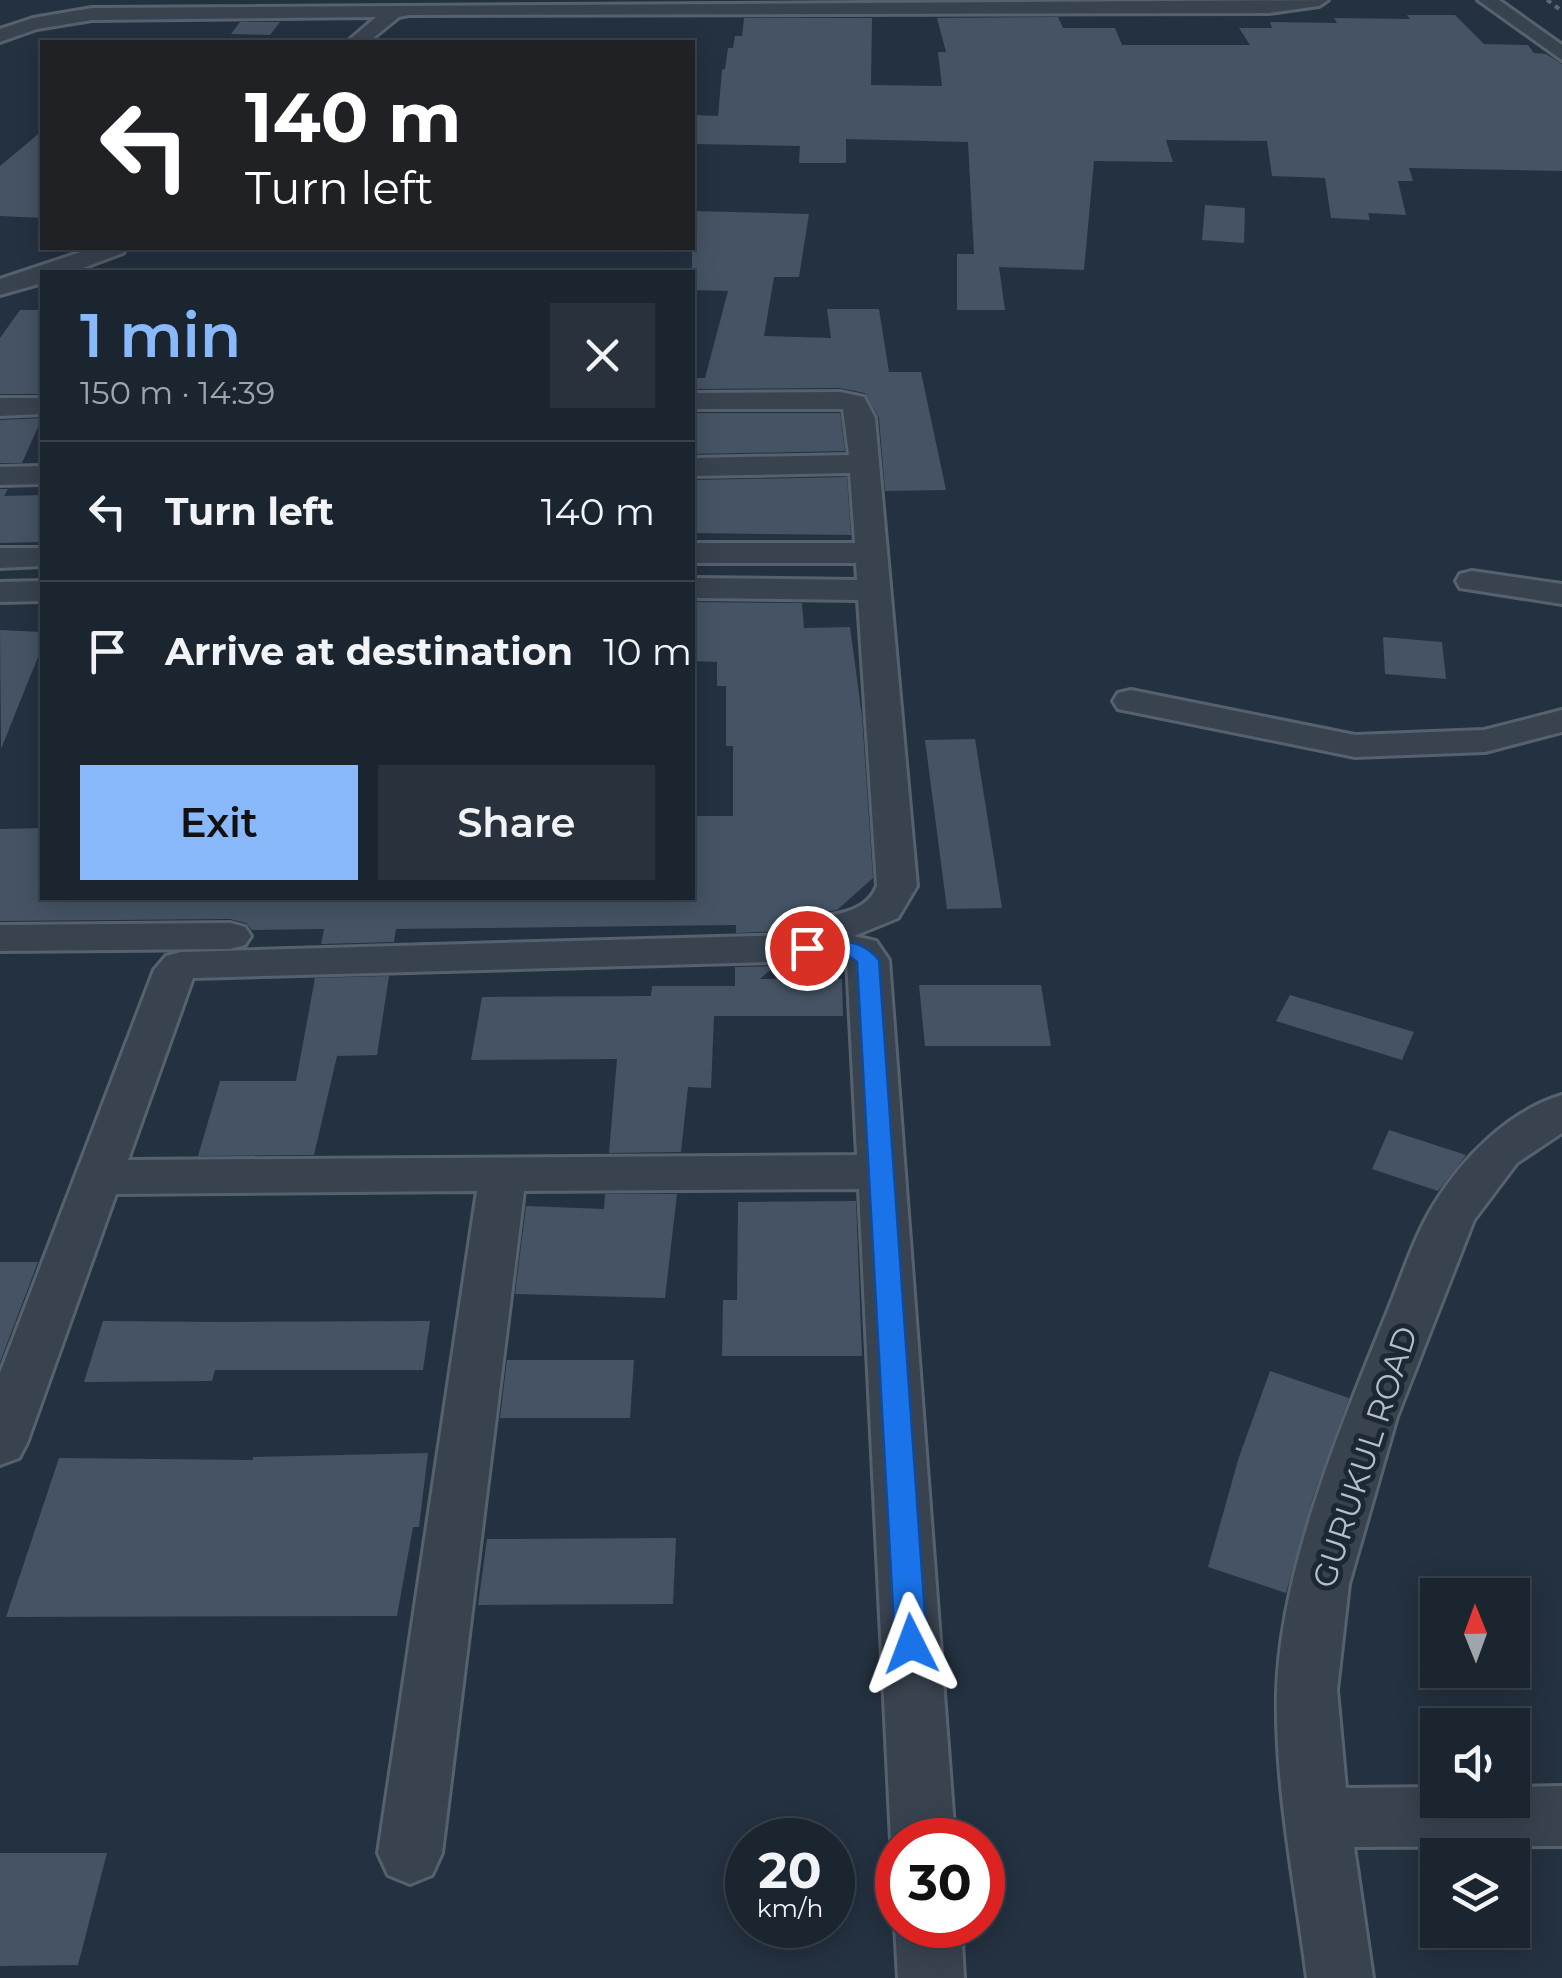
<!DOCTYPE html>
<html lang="en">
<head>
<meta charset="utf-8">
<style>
	:root { --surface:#1b2530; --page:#28313c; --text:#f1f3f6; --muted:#a0a5ab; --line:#39424c; --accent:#8ab9fb }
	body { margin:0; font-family:Montserrat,sans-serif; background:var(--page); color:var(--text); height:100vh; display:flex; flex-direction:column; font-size:38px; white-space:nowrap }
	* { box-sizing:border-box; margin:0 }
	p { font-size:32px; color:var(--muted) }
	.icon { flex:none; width:55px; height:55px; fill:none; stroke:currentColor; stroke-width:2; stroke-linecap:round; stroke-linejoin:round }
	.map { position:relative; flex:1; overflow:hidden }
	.sheet { position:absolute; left:40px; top:270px; width:655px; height:630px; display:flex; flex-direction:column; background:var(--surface); border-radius:0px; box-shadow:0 5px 25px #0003,0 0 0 2px var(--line) }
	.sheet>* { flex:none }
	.hud { position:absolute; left:40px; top:40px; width:655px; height:210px; border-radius:0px; box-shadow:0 5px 25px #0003,0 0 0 2px var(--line); background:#202124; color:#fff; overflow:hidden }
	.needle { width:65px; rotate:359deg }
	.fabs { position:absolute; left:1420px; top:1578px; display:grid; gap:20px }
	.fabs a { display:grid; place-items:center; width:110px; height:110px; border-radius:0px; background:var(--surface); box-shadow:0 5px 25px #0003,0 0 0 2px var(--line); font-size:50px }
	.speed { position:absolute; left:725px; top:1818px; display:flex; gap:20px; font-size:50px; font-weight:700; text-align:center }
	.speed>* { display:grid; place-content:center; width:130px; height:130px; border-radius:50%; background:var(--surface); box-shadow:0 5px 25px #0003,0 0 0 2px var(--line); line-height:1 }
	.speed small { font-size:25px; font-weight:400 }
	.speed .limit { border:15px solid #d22; background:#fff; color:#111 }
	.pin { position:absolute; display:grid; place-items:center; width:85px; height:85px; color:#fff; margin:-42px; border:5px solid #fff; border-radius:50%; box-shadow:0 2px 10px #0007 }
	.me { position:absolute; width:110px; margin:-55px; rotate:357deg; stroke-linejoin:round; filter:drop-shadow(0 0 8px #0008) }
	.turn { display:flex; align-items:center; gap:35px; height:210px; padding:0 40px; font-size:45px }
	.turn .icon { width:130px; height:130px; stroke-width:2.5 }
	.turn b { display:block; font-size:70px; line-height:85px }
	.round { display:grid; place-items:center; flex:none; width:105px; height:105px; border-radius:0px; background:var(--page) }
	.summary { display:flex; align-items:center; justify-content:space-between; height:170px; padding:0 40px }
	h1 { font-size:60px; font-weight:600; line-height:75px; color:var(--accent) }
	.action { display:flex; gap:20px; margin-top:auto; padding:20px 40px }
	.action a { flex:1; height:115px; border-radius:0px; background:var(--accent); color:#111; font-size:40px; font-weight:600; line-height:115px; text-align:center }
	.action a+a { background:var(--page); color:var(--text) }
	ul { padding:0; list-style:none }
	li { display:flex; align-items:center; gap:30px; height:140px; padding:0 40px; border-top:2px solid var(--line) }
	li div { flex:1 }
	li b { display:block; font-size:38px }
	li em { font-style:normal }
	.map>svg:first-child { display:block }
	.building { fill:#455364 }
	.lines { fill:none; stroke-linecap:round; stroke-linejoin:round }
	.minor-casing { stroke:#56616e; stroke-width:6 }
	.minor { fill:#394350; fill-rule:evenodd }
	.rail { stroke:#5b6777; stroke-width:4; stroke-dasharray:5 5; stroke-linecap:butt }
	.route { fill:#1a73e8; stroke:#114b97; stroke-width:2.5 }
	.labels { text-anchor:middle; stroke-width:10; stroke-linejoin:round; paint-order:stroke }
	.near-street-label { font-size:32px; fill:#b5becb; stroke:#1d2835 }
</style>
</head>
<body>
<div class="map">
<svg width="1562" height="1978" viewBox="0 0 1562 1978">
	<rect width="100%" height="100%" fill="#243140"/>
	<g class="building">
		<path d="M1407 15H1455L1484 44 1528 45 1534 53 1546 54 1562 64V171L1409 168 1413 181H1398L1406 215 1368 213 1370 220 1331 218 1325 178 1272 176 1267 141 1166 140 1173 162 1094 161 1084 270 999 267 1005 310H957V254H974L968 142 846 139V163H799L800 146 692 144V115L718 116 722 70 725 69 728 48H733L735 36H742L744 18H872L871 85 942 86 938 52H946L937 18 1058 17 1063 28H1115L1122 45H1250L1239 28H1272L1270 22 1337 23 1334 18 1410 19Z"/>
		<path d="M240 22H280L270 35 231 34Z"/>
		<path d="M42 131V218L0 216V166Z"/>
		<path d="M1205 205 1245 208 1244 243 1202 240Z"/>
		<path d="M692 211 809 214 799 277H774L764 336 831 338 827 309H879L889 372H921L946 490 885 491 879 418 865 393 840 388 692 389V378H705L728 291 692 290Z"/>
		<path d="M20 310H42V394H0V338Z"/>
		<path d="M692 413H840L845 451 692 454Z"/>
		<path d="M42 418 22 463H0V420Z"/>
		<path d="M847 477 851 535 692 533V480Z"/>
		<path d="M0 489H8L4 496 42 495V542L0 543Z"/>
		<path d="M692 602 802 603 804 628 850 627 862 716 873 878 837 910 790 918 781 931 736 933V925L396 929 394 942 321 944 324 929 252 930 246 923 230 919 0 921V829L42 828V898H692V816H733V746H726V686H717V662L692 661Z"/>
		<path d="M0 630 42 632V647L1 749Z"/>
		<path d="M1383 637 1442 642 1446 679 1385 674Z"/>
		<path d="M975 739 1002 908 947 909 925 740Z"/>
		<path d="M775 966 760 979H842L843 1016H714L711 1088 688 1087 681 1152 609 1153 617 1059 471 1060 482 997 651 996 652 986H735V967Z"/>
		<path d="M389 976 377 1055 337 1056 314 1155 198 1156 220 1081H296L315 978Z"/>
		<path d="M919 985H1041L1051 1046H925Z"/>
		<path d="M1290 995 1414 1032 1402 1060 1276 1021Z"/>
		<path d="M1389 1130 1466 1155 1438 1191 1372 1169Z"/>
		<path d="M605 1194H677L665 1298 515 1294 526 1206 604 1209Z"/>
		<path d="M856 1201 862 1356H722L723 1300H737L738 1202Z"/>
		<path d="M0 1262H38L0 1362Z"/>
		<path d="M103 1321 228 1322 430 1321 423 1370H215L212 1381 84 1382Z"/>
		<path d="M507 1360H634L630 1418H500Z"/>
		<path d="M1270 1371 1349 1398 1313 1497 1286 1593 1208 1567 1239 1457Z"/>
		<path d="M428 1453 419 1527H413L397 1616 6 1617 59 1458 253 1460V1457Z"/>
		<path d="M676 1538 673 1604 478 1605 487 1539Z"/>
		<path d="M0 1853H107L78 1965 0 1966Z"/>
	</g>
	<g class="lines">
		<defs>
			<g id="minor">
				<path d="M1328 0 1319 6 1269 13 409 15 399 17 368 42H347L376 17 92 20 37 29 0 42V29L33 18 92 8Z"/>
				<path d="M1478 0H1499L1562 45V60Z"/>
				<path d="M93 248H126L123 253 72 272H42V283L0 295V279Z"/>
				<path d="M840 392 864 397 875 418 917 886 898 918 854 936 876 941 889 960 955 1840H898V1854L891 1840 859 1189 524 1191 442 1853 432 1875 410 1884 388 1875 378 1853 477 1191 116 1194 27 1443 19 1458 0 1465V1373L154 970 166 956 181 952 788 935 785 931 791 922C821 914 864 919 877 886L858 600 692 598V578L857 580 856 563H692V543H855L850 473 692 476V458L849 455 843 409H692V393ZM847 960 857 1155 128 1160 193 978Z"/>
				<path d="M0 398H42V414L0 416Z"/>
				<path d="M42 466V484L0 485V467Z"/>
				<path d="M0 548H42V566L0 568Z"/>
				<path d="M1472 571 1562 584V604L1460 588 1456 581 1460 574Z"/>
				<path d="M42 581V601L0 602V582Z"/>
				<path d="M1131 690 1355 735 1484 730 1562 710V732L1485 752 1355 757 1118 709 1113 701 1118 693Z"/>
				<path d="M230 923 245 927 251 936 245 945 230 949 0 951V925Z"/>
				<path d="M1562 1095V1133L1517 1163 1474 1220 1397 1417 1349 1584 1337 1690 1346 1788 1438 1787V1800H1512V1787L1562 1786V1846L1354 1847 1373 1978H1307C1295 1884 1275 1788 1277 1693 1280 1569 1342 1424 1388 1310 1402 1276 1414 1237 1433 1206 1461 1159 1508 1111 1562 1095Z"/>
				<path d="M898 1920V1925H961L964 1978H898L895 1925Z"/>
			</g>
		</defs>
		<use href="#minor" class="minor-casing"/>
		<use href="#minor" class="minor"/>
		<path class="rail" d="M1547 0 1562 11"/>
	</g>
	<path class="route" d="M807 941C835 941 860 936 879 960L927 1644 922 1653 911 1657 900 1653 895 1644 857 962 848 955 799 953 796 948 799 943Z"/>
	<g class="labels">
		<g class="near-street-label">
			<text transform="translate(1365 1457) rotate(-72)" y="11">GURUKUL ROAD</text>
		</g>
	</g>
</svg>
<div class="fabs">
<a><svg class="needle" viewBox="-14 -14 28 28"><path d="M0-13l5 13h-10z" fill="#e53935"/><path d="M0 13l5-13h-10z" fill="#a0a5ab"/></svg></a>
<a><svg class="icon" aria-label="sound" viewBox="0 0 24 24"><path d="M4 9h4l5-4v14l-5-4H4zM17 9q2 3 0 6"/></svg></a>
<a><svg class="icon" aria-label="layers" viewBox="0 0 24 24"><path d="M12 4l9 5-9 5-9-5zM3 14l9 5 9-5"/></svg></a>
</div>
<div class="speed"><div>20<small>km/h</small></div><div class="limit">30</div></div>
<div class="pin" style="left:807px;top:948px;background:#d93025"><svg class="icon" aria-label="arrive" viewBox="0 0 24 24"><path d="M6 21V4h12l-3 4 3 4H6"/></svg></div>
<svg class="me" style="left:911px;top:1644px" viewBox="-20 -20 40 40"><path d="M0-17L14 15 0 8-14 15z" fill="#1a73e8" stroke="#fff" stroke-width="4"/></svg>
<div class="hud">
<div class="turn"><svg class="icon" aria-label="left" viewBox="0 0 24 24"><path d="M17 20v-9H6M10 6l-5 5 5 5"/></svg><div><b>140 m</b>Turn left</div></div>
</div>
<section class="sheet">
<div class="summary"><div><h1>1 min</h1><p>150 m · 14:39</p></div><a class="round"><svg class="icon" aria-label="close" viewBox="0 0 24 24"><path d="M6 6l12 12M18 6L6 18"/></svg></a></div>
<ul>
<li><svg class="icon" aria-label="left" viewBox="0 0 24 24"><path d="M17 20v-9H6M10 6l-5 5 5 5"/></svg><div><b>Turn left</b></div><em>140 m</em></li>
<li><svg class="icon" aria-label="arrive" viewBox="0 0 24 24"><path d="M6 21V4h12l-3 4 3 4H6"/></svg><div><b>Arrive at destination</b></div><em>10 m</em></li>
</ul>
<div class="action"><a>Exit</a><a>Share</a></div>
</section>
</div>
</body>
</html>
